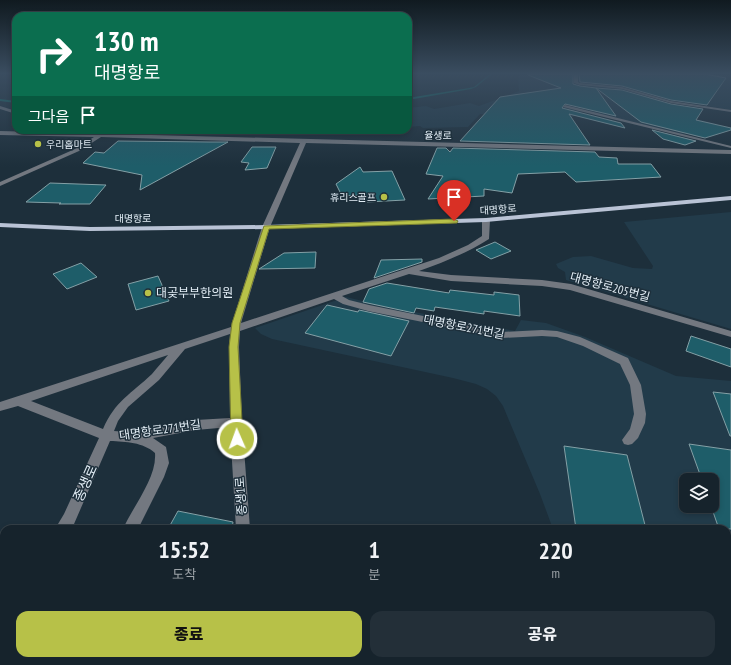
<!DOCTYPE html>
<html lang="ko">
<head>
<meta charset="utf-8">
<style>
	:root { --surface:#16232c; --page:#232f38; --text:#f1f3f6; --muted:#9ea4a9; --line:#354048; --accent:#b7c148 }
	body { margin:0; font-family:"PT Sans Narrow","Noto Sans KR",sans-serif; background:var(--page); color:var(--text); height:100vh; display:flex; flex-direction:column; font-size:15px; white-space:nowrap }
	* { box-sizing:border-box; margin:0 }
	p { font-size:13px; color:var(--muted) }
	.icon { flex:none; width:22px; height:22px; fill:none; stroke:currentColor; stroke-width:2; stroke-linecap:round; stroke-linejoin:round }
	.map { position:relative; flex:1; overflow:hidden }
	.sheet { position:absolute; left:0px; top:525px; width:731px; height:140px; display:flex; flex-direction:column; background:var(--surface); border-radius:12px 12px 0 0; box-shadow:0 2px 6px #0003,0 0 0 1px var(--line) }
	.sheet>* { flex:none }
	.top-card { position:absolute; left:12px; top:12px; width:400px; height:122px; border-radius:12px; box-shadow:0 2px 6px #0003,0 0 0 1px var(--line); background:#0b6e4f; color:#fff; overflow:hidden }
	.buttons { position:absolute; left:679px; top:473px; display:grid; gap:8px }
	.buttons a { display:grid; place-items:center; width:40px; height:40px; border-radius:8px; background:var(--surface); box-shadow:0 2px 6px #0003,0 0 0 1px var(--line); font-size:20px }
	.pin { position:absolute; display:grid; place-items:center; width:34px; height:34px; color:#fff; margin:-41px -17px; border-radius:50% 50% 50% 0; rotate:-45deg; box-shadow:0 0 4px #0007 }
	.pin .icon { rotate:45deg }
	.me { position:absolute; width:44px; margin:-22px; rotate:358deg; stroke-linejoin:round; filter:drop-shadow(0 0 3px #0008) }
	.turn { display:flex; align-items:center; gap:14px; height:84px; padding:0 16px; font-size:18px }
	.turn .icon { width:52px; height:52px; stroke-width:2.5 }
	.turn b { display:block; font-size:28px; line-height:34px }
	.then { display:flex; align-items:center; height:38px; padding:0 16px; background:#0003; gap:8px; font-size:15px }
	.eta { display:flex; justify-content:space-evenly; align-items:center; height:68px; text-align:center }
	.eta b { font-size:24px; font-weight:800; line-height:28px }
	.action { display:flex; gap:8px; margin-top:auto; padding:8px 16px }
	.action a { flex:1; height:46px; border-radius:12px; background:var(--accent); color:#111; font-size:16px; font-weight:800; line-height:46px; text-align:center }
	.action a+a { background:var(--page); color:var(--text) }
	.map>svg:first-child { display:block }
	.built { fill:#223b4a; fill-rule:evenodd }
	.forest { fill:#524d80 }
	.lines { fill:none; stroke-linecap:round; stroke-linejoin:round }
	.stream { fill:#11706a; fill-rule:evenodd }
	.building { fill:#1e5d69; stroke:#84a0a6 }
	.minor { fill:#737880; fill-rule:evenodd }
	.major { fill:#b9c3d5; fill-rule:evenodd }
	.route { fill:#b7c148; stroke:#777d2f }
	.poi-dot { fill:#b7c148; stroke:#1d2f3b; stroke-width:1.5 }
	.labels { text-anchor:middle; stroke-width:3; stroke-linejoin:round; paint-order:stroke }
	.far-street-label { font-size:10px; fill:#e3eef6; stroke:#1d2f3b }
	.far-poi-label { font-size:10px; fill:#e3eef6; stroke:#1d2f3b; text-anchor:start }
	.street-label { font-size:12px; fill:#e3eef6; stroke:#1d2f3b }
	.poi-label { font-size:12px; fill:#e3eef6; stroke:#1d2f3b; text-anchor:start }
	.near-street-label { font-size:14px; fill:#e3eef6; stroke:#1d2f3b }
</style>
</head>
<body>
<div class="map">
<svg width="731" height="665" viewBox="0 0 731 665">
	<rect width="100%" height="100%" fill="#1d2f3b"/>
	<g class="built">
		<path d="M519 74H731V110L666 99 647 107 717 124 682 134 583 110 559 126 508 115 480 114 468 127 423 128 420 126 408 127V108L426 106 434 109 470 103 479 106 519 91 518 76H522Z"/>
		<path d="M731 212V329L566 280 565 272 558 268 556 264 573 257 591 256 633 268 652 269 653 266 624 222Z"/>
		<path d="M346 297 388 307 515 331 521 320 546 323 585 337 676 376 731 381V557L727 560V529H553L540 494 503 406 496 396 487 389 476 384 453 378 272 339 261 334 255 328ZM686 480H712V506H686Z"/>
	</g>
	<path class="forest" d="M731 557V665H485L491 661H727V560Z"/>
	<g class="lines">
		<g class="stream">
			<path d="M490 74H492L476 87 471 89 408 100V98L469 88 474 87Z"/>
			<path d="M0 99 16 101V103L0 101Z"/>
		</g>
	</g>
	<g class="building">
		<path d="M528 74H573V84L580 86 596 88 616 116 565 104 562 108 621 123 625 128 569 114 590 145 460 141 500 97 561 88 528 75Z"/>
		<path d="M579 74H705L726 78 707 105 671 100 622 86 580 82Z"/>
		<path d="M596 88 622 90 671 104 703 109 696 120 731 128V130L705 138 641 122Z"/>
		<path d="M652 130 696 141 685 145 663 139Z"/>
		<path d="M118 141 209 142H228L140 190 142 175 83 163 95 152 104 153Z"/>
		<path d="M252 147H276L267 168 245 170 249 163 241 162Z"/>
		<path d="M437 148H446L450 152 453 148 595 152 599 157 617 158 618 164H651L661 177 576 182 565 172 518 174 512 193 484 189V196L428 199 443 176 426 174Z"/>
		<path d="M360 167 363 172 392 171 405 200 367 202 364 195 342 196 336 184Z"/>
		<path d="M50 183 106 185 90 204H59L61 203 26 202Z"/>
		<path d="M495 242 511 251 491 259 476 250Z"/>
		<path d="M316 252 315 268 259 269 284 253Z"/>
		<path d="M422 259V262L374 278 381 260Z"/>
		<path d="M81 263 97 277 67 289 53 274Z"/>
		<path d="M158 276 169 301 136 310 128 284Z"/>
		<path d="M387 283 449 293 450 290 494 295V292L519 295 520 316 484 311V314L435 307 434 311 416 308 414 313 363 302 369 289Z"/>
		<path d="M327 305 358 312 359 310 409 321 391 356 305 333Z"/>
		<path d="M691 336 731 349V367L686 351Z"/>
		<path d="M713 392 731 394V436H730Z"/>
		<path d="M689 444 731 450V529H719L711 506 712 480H702Z"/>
		<path d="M564 446 627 455 646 529H576Z"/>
		<path d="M178 511 233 522 232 529H168Z"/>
	</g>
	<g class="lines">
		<g class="minor">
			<path d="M574 74H578V82L580 83 622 87 671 101 731 110V112L671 103 622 89 580 85 574 83Z"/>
			<path d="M565 105 731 146V148L563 107Z"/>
			<path d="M0 106 16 111V114L0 109Z"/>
			<path d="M0 131 731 150V154L306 143 270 227 241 323 439 258 468 245 482 236V220L486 218 490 220 489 239C467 253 444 262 419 271L451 275 542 280 571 284 731 331V337L570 290 542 286 451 281 409 274 342 296 349 300 369 305 502 332 542 330 557 331 580 337 628 358 641 385 646 414 645 423 638 438 632 444 628 445 624 444 622 440 630 429 634 414 630 385 620 364 583 346 557 337 542 336 502 338 368 311 343 304 334 299 240 331 239 347 242 422 250 529H236L230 427 196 430 153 438 166 447 169 463 164 477 138 529H123C133 506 157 478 155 453 143 442 126 442 110 441L74 524 70 529H55L64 514 99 438 18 406 0 411V402L231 327 262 227 300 143 101 137 79 151 0 186V182L75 149 94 137 0 135ZM230 334 229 347 230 418 196 420 127 432 114 431 118 421 128 407 159 380 185 349ZM168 355C163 361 157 368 152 374 131 394 115 401 103 429L31 401Z"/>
			<path d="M4 564V580L0 582V566Z"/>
			<path d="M54 661H72L71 665H53Z"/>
			<path d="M243 661H261L262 665H244Z"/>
		</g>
		<path class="major" d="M731 196V200L486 222 266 229 90 231 0 227V223L90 227 266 225 486 218Z"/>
	</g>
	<linearGradient id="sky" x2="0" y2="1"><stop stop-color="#101a20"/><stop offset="0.44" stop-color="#3a4d60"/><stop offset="1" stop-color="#3a4d60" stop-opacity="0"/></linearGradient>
	<rect width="731" height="167" fill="url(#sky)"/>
	<path class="route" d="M454 219 458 221 457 223 269 229 240 323 238 347 243 439 241 442 237 443 233 442 231 439 229 347 232 323 264 226Z"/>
	<g class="poi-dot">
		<circle cx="38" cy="144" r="4"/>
		<circle cx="384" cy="197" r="4"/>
		<circle cx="148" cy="293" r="4"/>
	</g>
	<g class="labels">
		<g class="far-street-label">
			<text transform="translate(438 135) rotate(1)" y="4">율생로</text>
			<text transform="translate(498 209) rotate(-4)" y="4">대명항로</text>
			<text x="133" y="222">대명항로</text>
		</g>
		<g class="far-poi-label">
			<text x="46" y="148">우리홈마트</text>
			<text x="376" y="201" text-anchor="end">휴리스골프</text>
		</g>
		<g class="street-label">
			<text transform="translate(610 287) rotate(15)" y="4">대명항로205번길</text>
			<text transform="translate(464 327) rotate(11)" y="4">대명항로271번길</text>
			<text transform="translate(160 430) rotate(-8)" y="4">대명항로271번길</text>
			<text transform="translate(241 496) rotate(-94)" y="4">종생1로</text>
		</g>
		<g class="poi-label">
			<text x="156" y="297">대곶부부한의원</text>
		</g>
		<g class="near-street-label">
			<text transform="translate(85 483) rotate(-66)" y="5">종생로</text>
		</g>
	</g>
</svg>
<div class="buttons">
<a><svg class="icon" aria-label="layers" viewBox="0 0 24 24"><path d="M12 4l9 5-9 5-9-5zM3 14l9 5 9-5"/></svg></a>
</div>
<div class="pin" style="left:454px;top:221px;background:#d93025"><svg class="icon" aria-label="arrive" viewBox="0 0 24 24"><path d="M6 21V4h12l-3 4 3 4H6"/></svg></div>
<svg class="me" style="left:237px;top:439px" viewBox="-20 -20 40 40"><circle r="17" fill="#b7c148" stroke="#fff" stroke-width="3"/><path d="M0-11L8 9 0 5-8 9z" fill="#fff"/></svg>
<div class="top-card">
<div class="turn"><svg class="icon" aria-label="right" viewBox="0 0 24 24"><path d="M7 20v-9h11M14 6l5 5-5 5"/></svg><div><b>130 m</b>대명항로</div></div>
<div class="then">그다음<svg class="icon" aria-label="arrive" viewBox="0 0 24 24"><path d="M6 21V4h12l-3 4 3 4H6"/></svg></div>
</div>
<section class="sheet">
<div class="eta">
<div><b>15:52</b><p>도착</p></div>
<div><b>1</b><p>분</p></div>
<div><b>220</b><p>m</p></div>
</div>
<div class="action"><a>종료</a><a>공유</a></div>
</section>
</div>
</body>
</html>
